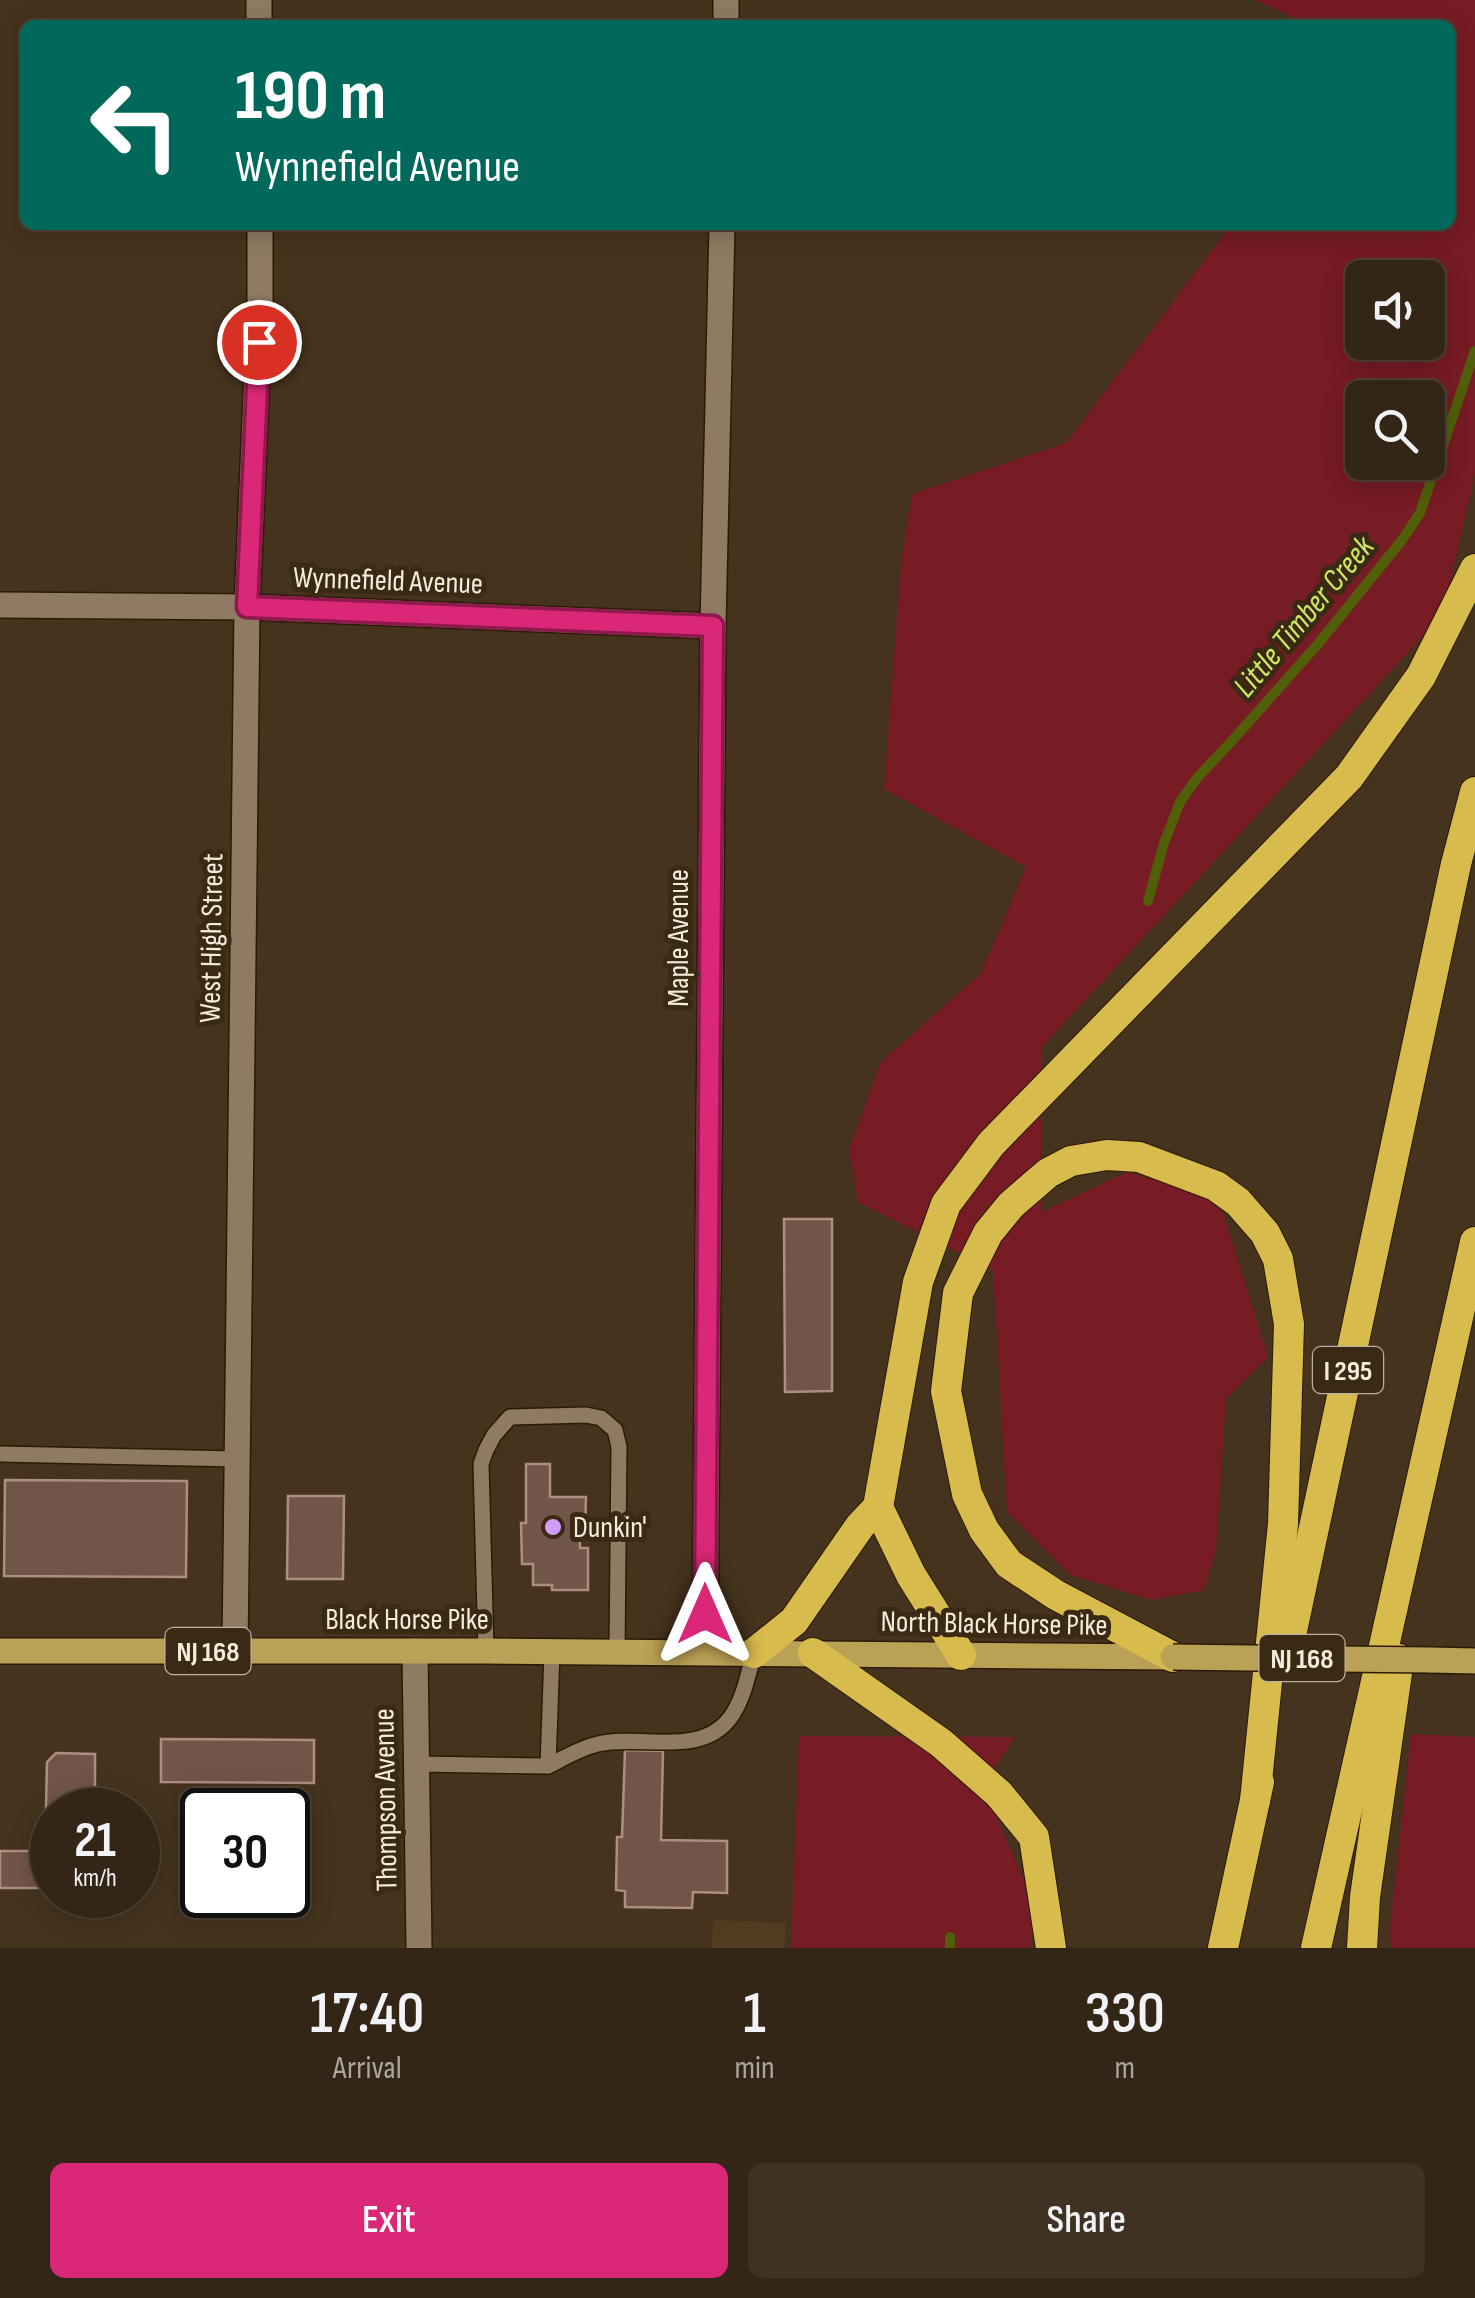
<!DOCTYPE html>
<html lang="en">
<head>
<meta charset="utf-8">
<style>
	:root { --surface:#342616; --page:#3f3223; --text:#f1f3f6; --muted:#a9a5a1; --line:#4e4335; --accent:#db2777 }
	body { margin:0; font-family:"Sofia Sans Condensed",sans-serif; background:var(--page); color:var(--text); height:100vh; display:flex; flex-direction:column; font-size:38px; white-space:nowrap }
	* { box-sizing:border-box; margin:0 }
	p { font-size:32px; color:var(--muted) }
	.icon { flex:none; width:55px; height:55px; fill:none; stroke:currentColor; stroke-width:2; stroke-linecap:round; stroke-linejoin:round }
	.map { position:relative; height:1948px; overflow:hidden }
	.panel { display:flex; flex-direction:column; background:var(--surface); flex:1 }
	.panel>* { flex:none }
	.top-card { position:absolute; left:20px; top:20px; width:1435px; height:210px; border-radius:15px; box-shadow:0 5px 25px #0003,0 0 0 2px var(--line); background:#00695c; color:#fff; overflow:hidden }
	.buttons { position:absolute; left:1345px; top:260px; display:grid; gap:20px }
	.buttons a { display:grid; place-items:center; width:100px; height:100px; border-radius:15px; background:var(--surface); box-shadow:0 5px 25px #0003,0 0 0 2px var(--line); font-size:50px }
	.speed { position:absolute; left:30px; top:1788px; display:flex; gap:20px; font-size:50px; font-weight:700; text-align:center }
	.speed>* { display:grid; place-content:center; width:130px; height:130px; border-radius:50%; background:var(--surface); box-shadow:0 5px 25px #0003,0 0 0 2px var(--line); line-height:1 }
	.speed small { font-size:25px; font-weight:400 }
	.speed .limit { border:5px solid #111; border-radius:15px; background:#fff; color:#111 }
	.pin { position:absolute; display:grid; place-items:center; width:85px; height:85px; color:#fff; margin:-42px; border:5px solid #fff; border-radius:50%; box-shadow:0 2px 10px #0007 }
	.me { position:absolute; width:110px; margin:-55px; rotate:0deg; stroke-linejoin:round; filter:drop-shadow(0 0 8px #0008) }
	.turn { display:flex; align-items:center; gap:35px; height:210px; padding:0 50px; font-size:45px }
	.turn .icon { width:130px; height:130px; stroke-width:2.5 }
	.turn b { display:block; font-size:70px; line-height:85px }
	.eta { display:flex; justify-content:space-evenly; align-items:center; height:170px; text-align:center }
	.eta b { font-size:60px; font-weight:600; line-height:70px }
	.cta { display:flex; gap:20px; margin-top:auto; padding:20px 50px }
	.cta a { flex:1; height:115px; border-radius:15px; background:var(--accent); color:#fff; font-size:40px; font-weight:600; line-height:115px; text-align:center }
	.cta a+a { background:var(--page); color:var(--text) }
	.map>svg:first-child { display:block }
	.built { fill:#523b1f }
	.green { fill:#771b24; fill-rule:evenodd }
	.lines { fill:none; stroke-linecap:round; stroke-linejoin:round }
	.stream { stroke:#515f09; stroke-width:10 }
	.building { fill:#715548; stroke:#ad8e80; stroke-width:2.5 }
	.service-casing { stroke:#2b1a05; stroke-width:18 }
	.minor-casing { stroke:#2b1a05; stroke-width:28 }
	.primary-casing { stroke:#2b1a05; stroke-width:28 }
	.motorway-casing { stroke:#2b1a05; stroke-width:32 }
	.service { stroke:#8f7b63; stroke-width:15 }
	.minor { stroke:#8f7b63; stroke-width:25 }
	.primary { stroke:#bba156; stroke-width:25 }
	.motorway { stroke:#d8bb4d; stroke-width:30 }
	.primary-bridge-casing { stroke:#2b1a05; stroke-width:28; stroke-linecap:butt }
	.primary-bridge { stroke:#bba156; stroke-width:25 }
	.route-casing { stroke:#8e194d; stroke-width:25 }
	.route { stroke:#db2777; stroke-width:18 }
	.poi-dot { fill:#d09dff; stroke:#3a2913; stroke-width:4 }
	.labels { text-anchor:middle; stroke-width:10; stroke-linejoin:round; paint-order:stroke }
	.shield { fill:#3a2913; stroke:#beb1a1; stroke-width:2.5 }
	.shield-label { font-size:28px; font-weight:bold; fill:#f7ebde }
	.street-label { font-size:30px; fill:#f7ebde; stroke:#3a2913 }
	.poi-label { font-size:30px; fill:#f7ebde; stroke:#3a2913; text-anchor:start }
	.water-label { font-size:32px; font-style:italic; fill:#cee864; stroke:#3a2913 }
</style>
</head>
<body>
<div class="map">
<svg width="1475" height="1948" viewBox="0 0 1475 1948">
	<rect width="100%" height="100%" fill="#45331d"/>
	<path class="built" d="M713 1920 786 1923 785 1948H712Z"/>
	<g class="green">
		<path d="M1256 0H1475V474L1443 615 1042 1047V1212L1127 1172 1218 1197 1268 1357 1226 1399 1216 1550 1204 1590 1152 1600 1070 1575 1007 1512 993 1270 858 1202 849 1149 881 1062 981 973 1026 867 884 789 901 563 912 494 1066 443 1231 225H1450V25H1310ZM1362 278H1428V342H1362ZM1362 398H1428V462H1362Z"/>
		<path d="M1411 1734 1475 1737V1948H1391L1390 1929Z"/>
		<path d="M799 1736 1015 1737 983 1785 1035 1906 1031 1948H791Z"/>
	</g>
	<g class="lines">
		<g class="stream">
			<path d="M1148 901 1164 843 1180 802 1197 778 1231 742 1318 644 1402 540 1420 513 1475 351"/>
			<path d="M950 1937V1948"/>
		</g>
	</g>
	<g class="building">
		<path d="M784 1219H832V1391L785 1392Z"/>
		<path d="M526 1464H550V1497H586L585 1530H580V1548H588V1590H552V1585H533V1564H522L521 1523H526Z"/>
		<path d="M5 1480 187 1481 186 1577 4 1576Z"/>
		<path d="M288 1496H344L343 1579H287Z"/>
		<path d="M161 1739 314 1740V1783L161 1782Z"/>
		<path d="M625 1750 663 1751 661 1840 727 1841V1893L693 1892 692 1908 625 1907V1891L616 1890 617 1837H622Z"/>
		<path d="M56 1753 95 1754V1810H52V1888H0V1851H45L47 1762Z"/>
	</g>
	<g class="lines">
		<defs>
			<g id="service">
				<path d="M0 1454 237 1459"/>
				<path d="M486 1651 481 1464 486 1450 494 1435 510 1417 586 1415 601 1418 615 1430 619 1447 617 1652"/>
				<path d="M417 1764 548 1766 552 1652"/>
				<path d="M548 1766C564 1758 580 1748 598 1744 640 1734 700 1758 730 1718 744 1699 748 1674 754 1653"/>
			</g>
			<g id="minor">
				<path d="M259 0V25"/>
				<path d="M726 25V0"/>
				<path d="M0 605 247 607 713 626"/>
				<path d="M235 1651 247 607 260 304V225"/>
				<path d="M415 1651 419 1948"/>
				<path d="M705 1652 713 626 722 225"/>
			</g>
			<g id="primary">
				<path d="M0 1651H486L1173 1657"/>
				<path d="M1430 1660 1475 1661"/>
			</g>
			<g id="motorway">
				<path d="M878 1507 911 1575 961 1655"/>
				<path d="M754 1653 794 1621 860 1526 878 1507 918 1282 946 1204 991 1144 1349 777 1421 676 1475 569"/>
				<path d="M813 1653 941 1743 999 1794 1034 1837 1051 1948"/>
				<path d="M1287 1654 1456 864 1475 792"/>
				<path d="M1173 1657 1056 1595 1009 1564 984 1530 967 1494 946 1391 958 1293 988 1233 1011 1205 1048 1173 1071 1161 1107 1155 1139 1157 1216 1186 1238 1202 1265 1233 1278 1259 1289 1324 1283 1524 1255 1801"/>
				<path d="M1223 1948 1259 1782"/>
				<path d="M1316 1948 1475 1242"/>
				<path d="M1362 1948 1365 1897 1399 1659"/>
			</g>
		</defs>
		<use href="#service" class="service-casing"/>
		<use href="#minor" class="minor-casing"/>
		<use href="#primary" class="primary-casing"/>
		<use href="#motorway" class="motorway-casing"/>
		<use href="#service" class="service"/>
		<use href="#minor" class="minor"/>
		<use href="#primary" class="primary"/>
		<use href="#motorway" class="motorway"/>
		<defs>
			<path id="primary-bridge" d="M1173 1657 1430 1660"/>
		</defs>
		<use href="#primary-bridge" class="primary-bridge-casing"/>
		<use href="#primary-bridge" class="primary-bridge"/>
	</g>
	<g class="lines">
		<defs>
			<path id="route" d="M259 342 247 607 713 626 705 1614"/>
		</defs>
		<use href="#route" class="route-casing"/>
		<use href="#route" class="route"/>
	</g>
	<circle class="poi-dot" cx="553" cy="1527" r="10"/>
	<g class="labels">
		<g class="shield">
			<rect x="1313" y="1347" width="70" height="46" rx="8"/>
			<rect x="165.5" y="1628" width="85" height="46" rx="8"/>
			<rect x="1259.5" y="1635" width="85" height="46" rx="8"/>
		</g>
		<g class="shield-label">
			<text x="1348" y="1380">I 295</text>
			<text x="208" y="1661">NJ 168</text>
			<text x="1302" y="1668">NJ 168</text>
		</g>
		<g class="street-label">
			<text transform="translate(388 580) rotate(2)" y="10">Wynnefield Avenue</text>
			<text transform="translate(211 938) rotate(-89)" y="10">West High Street</text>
			<text transform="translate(678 938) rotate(-90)" y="10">Maple Avenue</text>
			<text x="407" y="1629">Black Horse Pike</text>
			<text transform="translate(994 1623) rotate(1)" y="10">North Black Horse Pike</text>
			<text transform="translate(385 1800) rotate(-91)" y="10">Thompson Avenue</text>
		</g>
		<g class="poi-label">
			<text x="573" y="1537">Dunkin'</text>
		</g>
		<g class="water-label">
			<text transform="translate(1303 616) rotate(-50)" y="11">Little Timber Creek</text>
		</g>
	</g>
</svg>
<div class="buttons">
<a><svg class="icon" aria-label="sound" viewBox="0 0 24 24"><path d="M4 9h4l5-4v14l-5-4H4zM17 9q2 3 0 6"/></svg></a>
<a><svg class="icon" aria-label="search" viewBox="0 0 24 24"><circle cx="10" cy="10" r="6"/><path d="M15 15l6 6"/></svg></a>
</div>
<div class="speed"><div>21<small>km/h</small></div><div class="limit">30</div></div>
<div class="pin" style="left:259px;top:342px;background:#d93025"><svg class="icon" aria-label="arrive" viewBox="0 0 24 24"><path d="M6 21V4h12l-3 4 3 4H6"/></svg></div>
<svg class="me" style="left:705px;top:1614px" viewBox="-20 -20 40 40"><path d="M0-17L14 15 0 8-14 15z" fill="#db2777" stroke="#fff" stroke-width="4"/></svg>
<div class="top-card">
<div class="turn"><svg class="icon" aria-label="left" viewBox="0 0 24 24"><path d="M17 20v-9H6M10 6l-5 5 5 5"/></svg><div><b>190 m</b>Wynnefield Avenue</div></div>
</div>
</div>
<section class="panel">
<div class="eta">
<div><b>17:40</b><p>Arrival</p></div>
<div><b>1</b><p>min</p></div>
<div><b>330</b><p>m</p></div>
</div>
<div class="cta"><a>Exit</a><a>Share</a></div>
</section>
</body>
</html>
